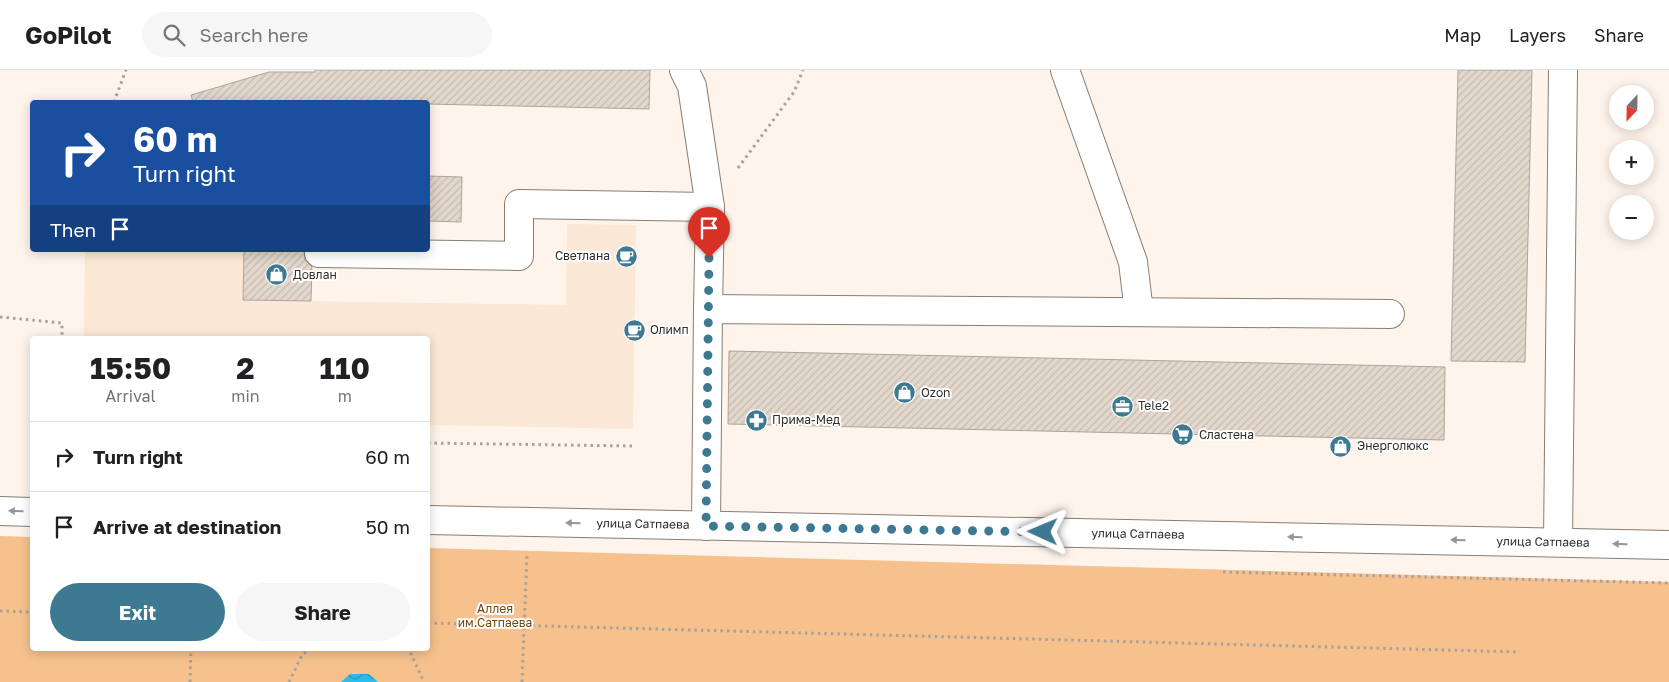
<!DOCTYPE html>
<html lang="en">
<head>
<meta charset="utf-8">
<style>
	:root { --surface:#fff; --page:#f6f6f6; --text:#202124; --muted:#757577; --line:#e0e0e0; --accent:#3d7a91 }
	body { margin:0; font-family:"Golos Text",sans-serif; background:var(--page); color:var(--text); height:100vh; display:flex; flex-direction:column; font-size:19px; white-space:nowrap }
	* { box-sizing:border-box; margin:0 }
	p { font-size:16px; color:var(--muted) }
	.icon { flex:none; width:28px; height:28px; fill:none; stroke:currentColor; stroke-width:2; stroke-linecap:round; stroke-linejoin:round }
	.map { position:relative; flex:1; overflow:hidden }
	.sheet { position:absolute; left:30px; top:266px; width:400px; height:315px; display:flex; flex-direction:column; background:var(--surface); border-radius:5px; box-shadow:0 2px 12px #0003 }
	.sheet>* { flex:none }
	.top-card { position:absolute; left:30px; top:30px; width:400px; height:152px; border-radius:5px; box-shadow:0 2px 12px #0003; background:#1a4fa0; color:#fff; overflow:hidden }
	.needle { width:32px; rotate:202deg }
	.controls { position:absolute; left:1609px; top:15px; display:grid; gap:10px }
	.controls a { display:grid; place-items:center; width:45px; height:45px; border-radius:50%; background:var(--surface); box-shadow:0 2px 12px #0003; font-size:25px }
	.pin { position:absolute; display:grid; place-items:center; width:42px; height:42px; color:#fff; margin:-51px -21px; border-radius:50% 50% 50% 0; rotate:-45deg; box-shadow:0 0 5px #0007 }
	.pin .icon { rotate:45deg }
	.me { position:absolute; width:55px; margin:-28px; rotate:271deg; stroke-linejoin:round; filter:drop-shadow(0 0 4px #0008) }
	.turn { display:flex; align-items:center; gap:18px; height:105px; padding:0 20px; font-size:22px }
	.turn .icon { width:65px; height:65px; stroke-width:2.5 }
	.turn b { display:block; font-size:35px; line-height:42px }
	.then { display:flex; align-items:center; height:48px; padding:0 20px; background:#0003; gap:10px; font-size:19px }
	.eta { display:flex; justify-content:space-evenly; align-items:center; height:85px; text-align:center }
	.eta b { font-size:30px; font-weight:700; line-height:35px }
	.primary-button { display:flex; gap:10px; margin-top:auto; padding:10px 20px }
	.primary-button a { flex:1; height:58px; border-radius:30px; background:var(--accent); color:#fff; font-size:20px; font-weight:700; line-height:58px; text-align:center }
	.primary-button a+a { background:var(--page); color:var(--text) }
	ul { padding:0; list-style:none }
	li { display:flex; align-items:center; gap:15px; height:70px; padding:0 20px; border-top:1px solid var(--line) }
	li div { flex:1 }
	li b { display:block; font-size:19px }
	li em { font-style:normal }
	header { display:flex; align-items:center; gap:30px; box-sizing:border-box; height:70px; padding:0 25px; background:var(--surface); border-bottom:1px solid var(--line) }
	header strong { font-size:24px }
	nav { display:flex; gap:28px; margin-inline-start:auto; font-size:18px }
	.search { width:350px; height:45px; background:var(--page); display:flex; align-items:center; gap:12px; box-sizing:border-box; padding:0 18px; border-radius:28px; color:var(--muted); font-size:19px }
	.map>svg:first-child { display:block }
	.built { fill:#fbe8d7 }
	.park { fill:#f6c18d }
	.water { fill:url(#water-waves) }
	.building { fill:url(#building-hatch); stroke:#b0a499 }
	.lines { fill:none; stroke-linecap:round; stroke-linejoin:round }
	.minor-casing { stroke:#887d73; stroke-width:30 }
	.path { stroke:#a9a19a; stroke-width:3; stroke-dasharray:2.5 4; stroke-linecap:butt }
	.minor { stroke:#fff; stroke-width:28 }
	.oneway { fill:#989694 }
	.route { stroke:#3d7a91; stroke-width:9; stroke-dasharray:0 16.2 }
	.labels { text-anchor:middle; stroke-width:4; stroke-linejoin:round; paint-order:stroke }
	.poi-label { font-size:12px; fill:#322d29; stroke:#fff; text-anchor:start }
	.street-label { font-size:12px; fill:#322d29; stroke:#fff }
	.park-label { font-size:12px; fill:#79490b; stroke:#fff }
</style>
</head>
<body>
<header>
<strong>GoPilot</strong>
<div class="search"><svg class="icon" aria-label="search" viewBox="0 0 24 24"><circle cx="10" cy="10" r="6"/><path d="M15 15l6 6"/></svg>Search here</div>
<nav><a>Map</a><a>Layers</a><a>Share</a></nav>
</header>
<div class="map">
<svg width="1669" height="612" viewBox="0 0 1669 612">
	<defs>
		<pattern id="water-waves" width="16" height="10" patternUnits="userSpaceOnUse" patternTransform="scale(1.25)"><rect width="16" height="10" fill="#2ebbe8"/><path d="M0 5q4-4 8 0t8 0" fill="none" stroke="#2898bc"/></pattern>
		<pattern id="building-hatch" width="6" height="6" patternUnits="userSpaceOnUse" patternTransform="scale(1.25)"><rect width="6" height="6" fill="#e4d8cd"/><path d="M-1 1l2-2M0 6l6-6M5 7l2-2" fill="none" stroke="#c4bab0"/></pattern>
	</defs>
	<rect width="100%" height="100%" fill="#fef4eb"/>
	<path class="built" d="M567 154 636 155 633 359 428 355V269H84L85 180H244L243 230 566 235Z"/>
	<path class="park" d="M0 466 32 467V579H428V478L1669 512V612H0Z"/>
	<path class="water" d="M350 604H369L378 612H341Z"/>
	<g class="building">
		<path d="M315 0H650L649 39 428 34V32H193L191 25 269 2H315Z"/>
		<path d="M1458 0H1532L1525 292 1451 291Z"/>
		<path d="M428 106 462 107 461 152 428 151Z"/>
		<path d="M244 180H304L305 190 312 197 311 231 243 230Z"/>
		<path d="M729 281 1445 297 1444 370 728 354Z"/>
	</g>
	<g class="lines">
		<defs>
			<g id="minor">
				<path d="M684 0 692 16 710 137"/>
				<path d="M1065 0 1133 192 1139 242"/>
				<path d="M319 183 519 186V134L710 137 708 239"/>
				<path d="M0 441 32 442"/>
				<path d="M428 450 1669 475"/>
				<path d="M706 456 708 239 1390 244"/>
				<path d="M1558 472 1563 0"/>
			</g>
		</defs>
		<use href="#minor" class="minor-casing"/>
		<g class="path">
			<path d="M114 32 126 0"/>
			<path d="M738 98 794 22 803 0"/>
			<path d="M0 247 62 253V269"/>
			<path d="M428 373 632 376"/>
			<path d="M1223 502 1669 513"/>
			<path d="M0 541 32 542"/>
			<path d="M428 553 1520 582"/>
			<path d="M405 579 411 584 424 612"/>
			<path d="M190 612 191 579"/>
			<path d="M289 612 302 585 310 579"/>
			<path d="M522 612 527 484"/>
		</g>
		<use href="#minor" class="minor"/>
	</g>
	<defs><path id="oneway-solid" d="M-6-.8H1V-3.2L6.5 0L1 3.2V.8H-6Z" transform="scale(1.25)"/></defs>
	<g class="oneway">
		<use href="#oneway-solid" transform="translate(16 441) rotate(-179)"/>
		<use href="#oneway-solid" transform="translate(573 453) rotate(-179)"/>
		<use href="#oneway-solid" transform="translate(1295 467) rotate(-179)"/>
		<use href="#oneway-solid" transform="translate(1458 470) rotate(-179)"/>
		<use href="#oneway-solid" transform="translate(1620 474) rotate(-179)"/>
	</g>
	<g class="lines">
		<path class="route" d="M709 188 706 456 1043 462"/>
	</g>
	<defs>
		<symbol id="cafe-disc" viewBox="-11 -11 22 22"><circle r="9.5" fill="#3d7a91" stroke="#fff"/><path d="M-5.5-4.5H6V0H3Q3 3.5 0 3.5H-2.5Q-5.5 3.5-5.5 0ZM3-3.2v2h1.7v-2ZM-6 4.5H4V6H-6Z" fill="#fff"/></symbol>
		<symbol id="shop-disc" viewBox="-11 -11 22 22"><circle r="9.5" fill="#3d7a91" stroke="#fff"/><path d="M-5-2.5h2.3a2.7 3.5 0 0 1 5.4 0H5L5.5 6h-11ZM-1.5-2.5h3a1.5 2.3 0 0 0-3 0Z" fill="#fff"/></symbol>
		<symbol id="office-disc" viewBox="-11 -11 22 22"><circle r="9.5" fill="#3d7a91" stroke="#fff"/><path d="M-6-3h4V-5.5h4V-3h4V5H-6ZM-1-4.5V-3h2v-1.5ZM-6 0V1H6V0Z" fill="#fff"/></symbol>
		<symbol id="pharmacy-disc" viewBox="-11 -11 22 22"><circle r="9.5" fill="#3d7a91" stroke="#fff"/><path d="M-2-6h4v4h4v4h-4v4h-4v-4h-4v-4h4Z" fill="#fff"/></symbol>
		<symbol id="supermarket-disc" viewBox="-11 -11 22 22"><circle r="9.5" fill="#3d7a91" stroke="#fff"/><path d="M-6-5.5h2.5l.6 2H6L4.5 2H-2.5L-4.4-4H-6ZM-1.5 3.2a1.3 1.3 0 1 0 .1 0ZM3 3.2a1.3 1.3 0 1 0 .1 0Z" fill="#fff"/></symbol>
	</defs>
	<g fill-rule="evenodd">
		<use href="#cafe-disc" x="614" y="174" width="25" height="25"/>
		<use href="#shop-disc" x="264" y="192" width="25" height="25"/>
		<use href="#cafe-disc" x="622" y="248" width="25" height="25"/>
		<use href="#shop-disc" x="892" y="310" width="25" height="25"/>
		<use href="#office-disc" x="1110" y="324" width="25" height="25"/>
		<use href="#pharmacy-disc" x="744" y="338" width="25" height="25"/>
		<use href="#supermarket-disc" x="1170" y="352" width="25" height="25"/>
		<use href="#shop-disc" x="1328" y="364" width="25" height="25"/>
	</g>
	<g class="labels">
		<g class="poi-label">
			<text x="610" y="190" text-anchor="end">Светлана</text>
			<text x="293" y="209">Довлан</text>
			<text x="650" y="264">Олимп</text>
			<text x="921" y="327">Ozon</text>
			<text x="1138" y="340">Tele2</text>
			<text x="772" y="354">Прима-Мед</text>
			<text x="1199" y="369">Сластена</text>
			<text x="1357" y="380">Энерголюкс</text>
		</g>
		<g class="street-label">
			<text transform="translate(643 454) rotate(1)" y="4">улица Сатпаева</text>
			<text transform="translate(1138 464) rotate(1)" y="4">улица Сатпаева</text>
			<text transform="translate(1543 472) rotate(1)" y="4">улица Сатпаева</text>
		</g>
		<g class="park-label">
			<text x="495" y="543">Аллея<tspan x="495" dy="14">им.Сатпаева</tspan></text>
		</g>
	</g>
</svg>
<div class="controls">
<a><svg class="needle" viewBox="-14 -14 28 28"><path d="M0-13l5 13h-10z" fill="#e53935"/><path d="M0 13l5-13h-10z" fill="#757577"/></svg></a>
<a>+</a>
<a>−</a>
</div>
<div class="pin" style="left:709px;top:188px;background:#d93025"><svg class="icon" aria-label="arrive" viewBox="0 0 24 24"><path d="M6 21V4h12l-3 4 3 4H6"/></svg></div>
<svg class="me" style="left:1043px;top:462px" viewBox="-20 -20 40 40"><path d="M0-17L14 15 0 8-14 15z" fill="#3d7a91" stroke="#fff" stroke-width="4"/></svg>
<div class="top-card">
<div class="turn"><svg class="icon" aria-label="right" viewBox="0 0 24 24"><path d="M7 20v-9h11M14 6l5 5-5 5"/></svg><div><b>60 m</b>Turn right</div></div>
<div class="then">Then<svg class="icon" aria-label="arrive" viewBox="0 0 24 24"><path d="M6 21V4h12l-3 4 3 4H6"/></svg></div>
</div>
<section class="sheet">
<div class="eta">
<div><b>15:50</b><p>Arrival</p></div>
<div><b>2</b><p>min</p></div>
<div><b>110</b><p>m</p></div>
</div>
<ul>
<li><svg class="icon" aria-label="right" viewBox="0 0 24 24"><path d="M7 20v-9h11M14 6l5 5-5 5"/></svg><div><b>Turn right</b></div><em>60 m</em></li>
<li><svg class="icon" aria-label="arrive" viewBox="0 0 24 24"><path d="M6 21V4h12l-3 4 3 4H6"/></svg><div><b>Arrive at destination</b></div><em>50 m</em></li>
</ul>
<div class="primary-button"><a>Exit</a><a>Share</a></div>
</section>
</div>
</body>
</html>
